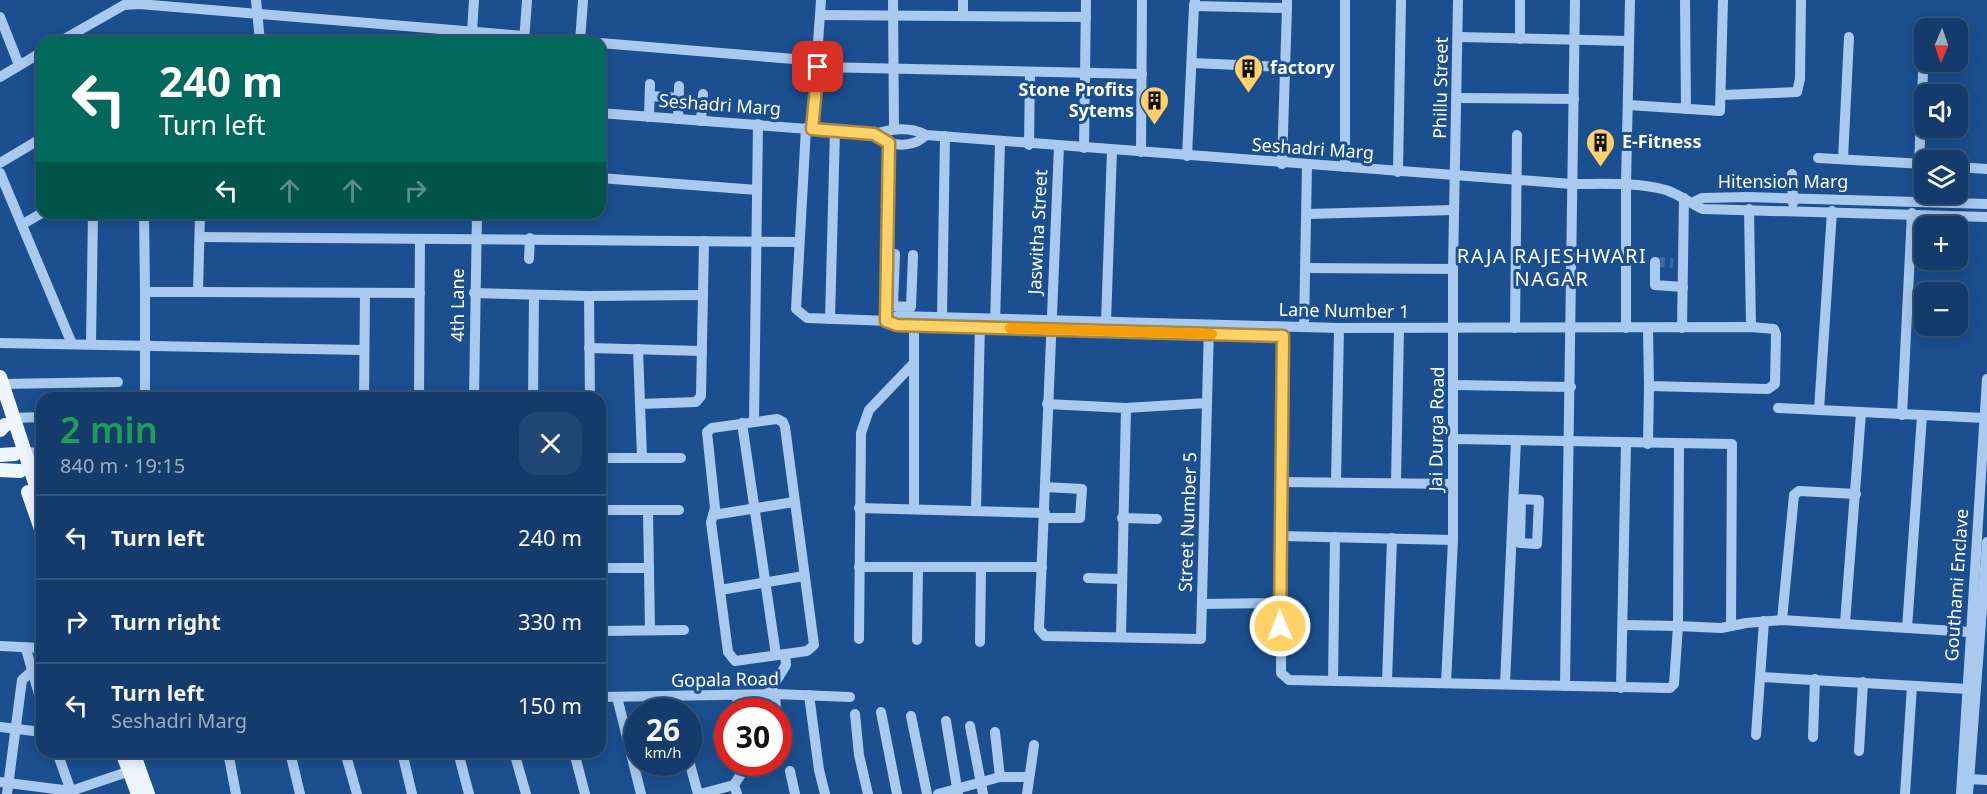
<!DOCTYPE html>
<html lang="en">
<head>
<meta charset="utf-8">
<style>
	:root { --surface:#143b6b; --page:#214673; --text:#f1f3f6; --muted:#9dadc1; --line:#33557e }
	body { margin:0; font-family:"Noto Sans",sans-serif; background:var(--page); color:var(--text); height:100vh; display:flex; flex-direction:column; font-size:22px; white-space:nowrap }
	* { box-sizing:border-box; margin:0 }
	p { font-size:20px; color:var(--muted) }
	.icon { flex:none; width:33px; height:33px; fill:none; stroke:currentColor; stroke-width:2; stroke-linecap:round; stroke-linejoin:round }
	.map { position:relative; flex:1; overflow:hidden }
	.side { position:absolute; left:36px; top:392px; width:570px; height:366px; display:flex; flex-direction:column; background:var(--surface); border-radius:18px; box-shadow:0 3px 15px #0003,0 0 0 2px var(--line) }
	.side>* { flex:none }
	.guide { position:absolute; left:36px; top:36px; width:570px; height:183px; border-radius:18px; box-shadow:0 3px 15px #0003,0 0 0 2px var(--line); background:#00695c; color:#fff; overflow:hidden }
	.needle { width:39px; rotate:182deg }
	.controls { position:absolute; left:1914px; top:18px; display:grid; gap:12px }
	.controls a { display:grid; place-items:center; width:54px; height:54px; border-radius:12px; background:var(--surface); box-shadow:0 3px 15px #0003,0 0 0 2px var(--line); font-size:30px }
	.speed { position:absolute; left:624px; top:698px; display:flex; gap:12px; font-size:30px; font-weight:700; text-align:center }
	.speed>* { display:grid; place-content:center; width:78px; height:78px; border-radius:50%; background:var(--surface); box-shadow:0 3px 15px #0003,0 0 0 2px var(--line); line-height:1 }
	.speed small { font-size:15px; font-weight:400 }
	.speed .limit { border:9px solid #d22; background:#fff; color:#111 }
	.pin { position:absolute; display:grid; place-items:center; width:51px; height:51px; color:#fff; margin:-26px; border-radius:12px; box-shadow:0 3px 9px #0006 }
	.me { position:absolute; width:66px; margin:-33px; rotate:359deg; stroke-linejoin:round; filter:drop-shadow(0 0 4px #0008) }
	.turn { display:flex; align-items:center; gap:21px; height:126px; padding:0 24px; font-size:27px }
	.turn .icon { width:78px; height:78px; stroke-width:2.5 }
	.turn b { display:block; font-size:42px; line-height:51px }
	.lanes { display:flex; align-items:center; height:57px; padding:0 24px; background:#0003; justify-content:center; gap:30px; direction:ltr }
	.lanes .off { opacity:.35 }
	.round { display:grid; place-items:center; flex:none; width:63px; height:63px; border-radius:18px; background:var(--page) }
	.head { display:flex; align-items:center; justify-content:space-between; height:102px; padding:0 24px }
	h1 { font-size:36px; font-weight:600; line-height:45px; color:#1e9e55 }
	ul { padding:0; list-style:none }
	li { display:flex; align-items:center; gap:18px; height:84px; padding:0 24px; border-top:2px solid var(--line) }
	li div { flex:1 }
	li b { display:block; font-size:22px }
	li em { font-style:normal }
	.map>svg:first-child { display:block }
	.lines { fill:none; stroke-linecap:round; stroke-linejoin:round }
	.minor-tunnel { stroke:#3d69a0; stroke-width:10; stroke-dasharray:10 5; stroke-linecap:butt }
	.minor { stroke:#a9c9ee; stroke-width:10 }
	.major { stroke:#f0f6ff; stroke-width:14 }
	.route-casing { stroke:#a68842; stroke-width:15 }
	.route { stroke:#ffd166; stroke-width:10 }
	.slow { stroke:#f59e0b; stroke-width:10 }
	.labels { text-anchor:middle; stroke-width:6; stroke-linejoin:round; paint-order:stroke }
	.poi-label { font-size:18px; font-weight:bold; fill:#fff; stroke:#1b4f8f; text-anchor:start }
	.street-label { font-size:18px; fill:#fff; stroke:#1b4f8f }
	.neighbourhood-label { font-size:20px; letter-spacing:1.5px; fill:#fff; stroke:#1b4f8f }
</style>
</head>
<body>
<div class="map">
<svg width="1987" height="794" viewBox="0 0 1987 794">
	<rect width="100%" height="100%" fill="#1b4f8f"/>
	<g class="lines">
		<path class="minor-tunnel" d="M1655 262 1673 263"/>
		<g class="minor">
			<path d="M256 0 260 42"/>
			<path d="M893 0 894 129"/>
			<path d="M1685 0 1686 109"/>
			<path d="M1195 1 1194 6 1287 8V0"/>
			<path d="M820 15 1086 17"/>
			<path d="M963 16V0"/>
			<path d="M0 17 19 65"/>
			<path d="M472 32 474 0"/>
			<path d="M1458 37 1629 41"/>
			<path d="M1520 39V0"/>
			<path d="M59 42 124 5 139 4 524 36"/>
			<path d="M524 42 527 0"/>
			<path d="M580 42 583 0"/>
			<path d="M600 43 818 61"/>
			<path d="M1192 63 1285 67"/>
			<path d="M818 67 1142 74"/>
			<path d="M0 77 42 52"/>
			<path d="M1722 95 1797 92 1800 79 1801 0"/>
			<path d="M650 96 679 98"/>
			<path d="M1457 98 1574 99"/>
			<path d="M1629 105 1720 111 1723 0"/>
			<path d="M600 113 874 134C891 129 909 126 926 135L1572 184C1603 184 1635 182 1666 190 1681 195 1692 205 1703 209L1987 217"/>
			<path d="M649 117 650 84"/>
			<path d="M678 119 679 86"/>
			<path d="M701 121 703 94"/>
			<path d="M806 128 796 309 807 318 890 321 897 325 1283 336"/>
			<path d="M812 129 821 0"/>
			<path d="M884 141C898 147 916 146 926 135"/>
			<path d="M1029 145 1030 73"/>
			<path d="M1059 146 1039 629 1045 636 1201 639 1209 325"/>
			<path d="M1084 148 1086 0"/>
			<path d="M1141 152 1142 0"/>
			<path d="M1187 156 1194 6"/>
			<path d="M1818 158 1924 164"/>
			<path d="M1843 159 1849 37"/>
			<path d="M0 163 42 138"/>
			<path d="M1282 164 1287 8"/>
			<path d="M1919 164 1924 50"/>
			<path d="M1345 167V0"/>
			<path d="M1958 167 1987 169"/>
			<path d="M1398 172 1401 0"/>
			<path d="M0 173 72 344"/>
			<path d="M1792 174 1793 203"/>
			<path d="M600 178 757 190"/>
			<path d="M1694 202 1702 198 1748 197 1987 204"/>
			<path d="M1749 209 1751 327"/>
			<path d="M144 213 145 292"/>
			<path d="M1307 214 1454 210"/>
			<path d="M23 224 42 213"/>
			<path d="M201 237 799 242"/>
			<path d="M895 254 893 306 911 307 913 255"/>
			<path d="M529 259 530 238"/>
			<path d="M1655 262V285L1683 287"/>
			<path d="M1306 268 1453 269"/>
			<path d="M198 292 420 293"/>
			<path d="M474 293 589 296 703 295"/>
			<path d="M589 296 590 398"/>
			<path d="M942 317 945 136"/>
			<path d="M830 319 835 130"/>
			<path d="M886 321 889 143"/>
			<path d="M890 321 897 316 1339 328 1751 327 1774 329 1776 334 1775 384 1768 389 1649 386 1648 328"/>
			<path d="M1106 322 1112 150"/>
			<path d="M995 324 1000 142"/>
			<path d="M1283 327 1281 673 1289 680 1670 688 1674 684 1678 626 1721 628 1746 623 1782 620 1970 632"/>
			<path d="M1304 327 1307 165"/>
			<path d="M1515 328 1517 135"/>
			<path d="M1626 328V184L1630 0"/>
			<path d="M1682 328 1684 198"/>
			<path d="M0 343 364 350"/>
			<path d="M91 344 93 213"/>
			<path d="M589 348 702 351"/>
			<path d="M638 349 640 404"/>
			<path d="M2 384 118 382"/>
			<path d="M1454 385 1571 387"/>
			<path d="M145 398V292H198L200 213"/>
			<path d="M364 398 365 293"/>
			<path d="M419 398 420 239"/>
			<path d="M474 398 477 213"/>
			<path d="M533 398 534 295"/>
			<path d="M1047 404 1126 408 1121 637"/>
			<path d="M1126 408 1207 403"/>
			<path d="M1778 408 1985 418"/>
			<path d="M1819 410 1832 211"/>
			<path d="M1902 415 1912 213"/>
			<path d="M12 418 42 417"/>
			<path d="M777 419 783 422 785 427 814 645 807 651 735 661 728 652 711 522 715 508 707 432 712 428Z"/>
			<path d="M754 422 758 124"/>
			<path d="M742 423 776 655"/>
			<path d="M1454 439 1732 444 1731 626"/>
			<path d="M1648 444 1649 386"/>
			<path d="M23 452 42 453"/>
			<path d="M642 457 640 404 696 402 701 396 704 241"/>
			<path d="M600 458H681"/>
			<path d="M1281 482 1453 484"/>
			<path d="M1336 482 1339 328"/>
			<path d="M1396 482 1399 328"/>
			<path d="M1521 499 1539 500 1537 544 1520 543Z"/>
			<path d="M859 508 1045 513"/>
			<path d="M914 509V320"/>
			<path d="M600 510H679"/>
			<path d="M648 510 650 630"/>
			<path d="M976 510 980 321"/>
			<path d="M713 515 794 502"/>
			<path d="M1045 518H1080L1082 489 1045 487"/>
			<path d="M1122 518 1157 519"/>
			<path d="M1280 536 1453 540"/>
			<path d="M859 567H1042"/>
			<path d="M600 568H649"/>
			<path d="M1088 578 1121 579"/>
			<path d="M720 590 804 576"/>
			<path d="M1202 604 1280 603"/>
			<path d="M1782 620 1794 495 1799 491 1856 494"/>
			<path d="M1845 623 1861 413"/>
			<path d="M1623 625 1678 626 1679 445"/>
			<path d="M1907 628 1922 416"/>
			<path d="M600 631 684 630"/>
			<path d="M859 639 861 433 869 410 914 363"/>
			<path d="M917 640 918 568"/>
			<path d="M980 642 981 568"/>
			<path d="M0 646 42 648"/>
			<path d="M26 649 42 705"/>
			<path d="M1762 677 1968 689"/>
			<path d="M1333 681 1335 537"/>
			<path d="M1387 681 1392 538"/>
			<path d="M1446 683 1453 540V269L1458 0"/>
			<path d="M1505 684 1516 440"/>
			<path d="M1565 686 1575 0"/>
			<path d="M1621 688 1626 443"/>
			<path d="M768 694 786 665 785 654"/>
			<path d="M775 694 776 711"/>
			<path d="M737 695 738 711"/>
			<path d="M809 695 819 770 825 794"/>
			<path d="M600 697 775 694 850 697"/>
			<path d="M617 697 641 794"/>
			<path d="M674 698 677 711"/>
			<path d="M881 712 897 794"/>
			<path d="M855 714 859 755 868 794"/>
			<path d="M911 716 927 794"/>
			<path d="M946 721 958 794"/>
			<path d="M970 726 983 794"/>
			<path d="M0 727 42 732"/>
			<path d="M995 732 1000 777"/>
			<path d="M1756 735 1764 621"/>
			<path d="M1813 737 1815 679"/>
			<path d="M1859 751 1863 682"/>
			<path d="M57 752 72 794"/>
			<path d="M228 752 236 794"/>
			<path d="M290 752 300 794"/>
			<path d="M345 752 357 794"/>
			<path d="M402 752 412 794"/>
			<path d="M458 752 469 794"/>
			<path d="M514 752 526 794"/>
			<path d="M574 752 585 794"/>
			<path d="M688 757 698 794"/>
			<path d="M790 771 795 794"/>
			<path d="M1969 779 1987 780"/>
			<path d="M0 782 71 791 130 771"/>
			<path d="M7 794 22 680 32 671 42 669"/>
			<path d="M700 794 734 785"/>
			<path d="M737 794 734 785 743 771 742 762"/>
			<path d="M938 794 1000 777H1029"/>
			<path d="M1027 794 1034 745"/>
			<path d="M1905 794 1912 686"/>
			<path d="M1961 794 1987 379"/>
			<path d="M1968 794 1987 542"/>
		</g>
		<g class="major">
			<path d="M0 377 42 504"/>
			<path d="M0 430 5 425"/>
			<path d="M0 455 15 454"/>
			<path d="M0 470 20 471"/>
			<path d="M28 492 42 532"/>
			<path d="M122 752 138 794"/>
			<path d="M133 752 148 794"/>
		</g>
	</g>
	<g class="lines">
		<defs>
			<path id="route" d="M818 67 812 129 874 134 889 143 886 321 897 325 1283 336 1280 626"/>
		</defs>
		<use href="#route" class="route-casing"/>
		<use href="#route" class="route"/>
		<path class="slow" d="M1010 328 1212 334"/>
	</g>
	<defs>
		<symbol id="building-pin" viewBox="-11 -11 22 30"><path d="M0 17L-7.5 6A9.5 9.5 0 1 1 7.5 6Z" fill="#ffd166" stroke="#1b4f8f"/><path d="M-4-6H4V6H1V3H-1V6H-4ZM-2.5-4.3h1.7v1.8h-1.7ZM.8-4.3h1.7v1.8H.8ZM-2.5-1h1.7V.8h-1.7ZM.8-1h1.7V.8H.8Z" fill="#111"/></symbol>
	</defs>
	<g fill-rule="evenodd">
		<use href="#building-pin" x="1232" y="52" width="33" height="45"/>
		<use href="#building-pin" x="1138" y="84" width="33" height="45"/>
		<use href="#building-pin" x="1584" y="126" width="33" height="45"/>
	</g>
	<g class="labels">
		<g class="poi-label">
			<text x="1270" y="74">factory</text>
			<text x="1134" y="96" text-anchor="end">Stone Profits<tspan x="1134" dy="21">Sytems</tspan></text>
			<text x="1622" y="148">E-Fitness</text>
		</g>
		<g class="street-label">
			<text transform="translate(1441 88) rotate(-89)" y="6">Phillu Street</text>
			<text transform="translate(720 105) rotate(4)" y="6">Seshadri Marg</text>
			<text transform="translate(1313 149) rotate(4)" y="6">Seshadri Marg</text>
			<text x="1783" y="188">Hitension Marg</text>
			<text transform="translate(1038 232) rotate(-87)" y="6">Jaswitha Street</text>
			<text transform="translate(458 305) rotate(-90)" y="6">4th Lane</text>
			<text transform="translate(1344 311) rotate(1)" y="6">Lane Number 1</text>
			<text transform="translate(1437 429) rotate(-89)" y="6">Jai Durga Road</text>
			<text transform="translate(1188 522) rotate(-88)" y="6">Street Number 5</text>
			<text transform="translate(1957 585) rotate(-86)" y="6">Gouthami Enclave</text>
			<text transform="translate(725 680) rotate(-1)" y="6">Gopala Road</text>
		</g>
		<g class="neighbourhood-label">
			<text x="1552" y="263">RAJA RAJESHWARI<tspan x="1552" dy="23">NAGAR</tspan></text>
		</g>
	</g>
</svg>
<div class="controls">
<a><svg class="needle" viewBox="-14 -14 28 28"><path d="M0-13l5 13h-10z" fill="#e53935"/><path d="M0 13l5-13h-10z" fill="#9dadc1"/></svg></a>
<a><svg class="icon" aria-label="sound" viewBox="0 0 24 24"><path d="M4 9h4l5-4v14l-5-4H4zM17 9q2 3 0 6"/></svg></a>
<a><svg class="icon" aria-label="layers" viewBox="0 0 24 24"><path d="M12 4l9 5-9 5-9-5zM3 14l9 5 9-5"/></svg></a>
<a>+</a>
<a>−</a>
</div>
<div class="speed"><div>26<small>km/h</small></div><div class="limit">30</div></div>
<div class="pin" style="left:818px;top:67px;background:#d93025"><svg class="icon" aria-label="arrive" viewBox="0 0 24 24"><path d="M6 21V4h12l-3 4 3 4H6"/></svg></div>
<svg class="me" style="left:1280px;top:626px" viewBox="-20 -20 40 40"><circle r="17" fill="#ffd166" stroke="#fff" stroke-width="3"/><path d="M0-11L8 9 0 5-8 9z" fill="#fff"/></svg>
<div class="guide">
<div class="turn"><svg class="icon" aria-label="left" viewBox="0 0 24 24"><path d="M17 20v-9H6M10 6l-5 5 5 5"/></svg><div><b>240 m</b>Turn left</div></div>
<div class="lanes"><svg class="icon" aria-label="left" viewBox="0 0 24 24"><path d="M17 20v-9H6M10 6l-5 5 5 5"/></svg><svg class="icon off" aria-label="ahead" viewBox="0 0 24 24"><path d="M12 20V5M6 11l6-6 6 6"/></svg><svg class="icon off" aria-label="ahead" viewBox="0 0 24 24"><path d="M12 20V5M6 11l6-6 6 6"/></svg><svg class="icon off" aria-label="right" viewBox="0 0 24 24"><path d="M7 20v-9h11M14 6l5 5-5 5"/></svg></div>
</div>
<section class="side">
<div class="head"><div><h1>2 min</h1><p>840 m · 19:15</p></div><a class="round"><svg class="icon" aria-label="close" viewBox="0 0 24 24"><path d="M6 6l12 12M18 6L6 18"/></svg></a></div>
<ul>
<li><svg class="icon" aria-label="left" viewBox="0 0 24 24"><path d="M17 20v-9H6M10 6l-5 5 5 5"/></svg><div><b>Turn left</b></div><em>240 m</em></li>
<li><svg class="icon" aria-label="right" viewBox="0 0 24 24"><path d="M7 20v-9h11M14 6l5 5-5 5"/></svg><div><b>Turn right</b></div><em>330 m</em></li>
<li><svg class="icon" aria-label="left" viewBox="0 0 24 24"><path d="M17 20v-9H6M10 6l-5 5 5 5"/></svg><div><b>Turn left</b><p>Seshadri Marg</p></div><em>150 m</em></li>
</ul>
</section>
</div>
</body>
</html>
